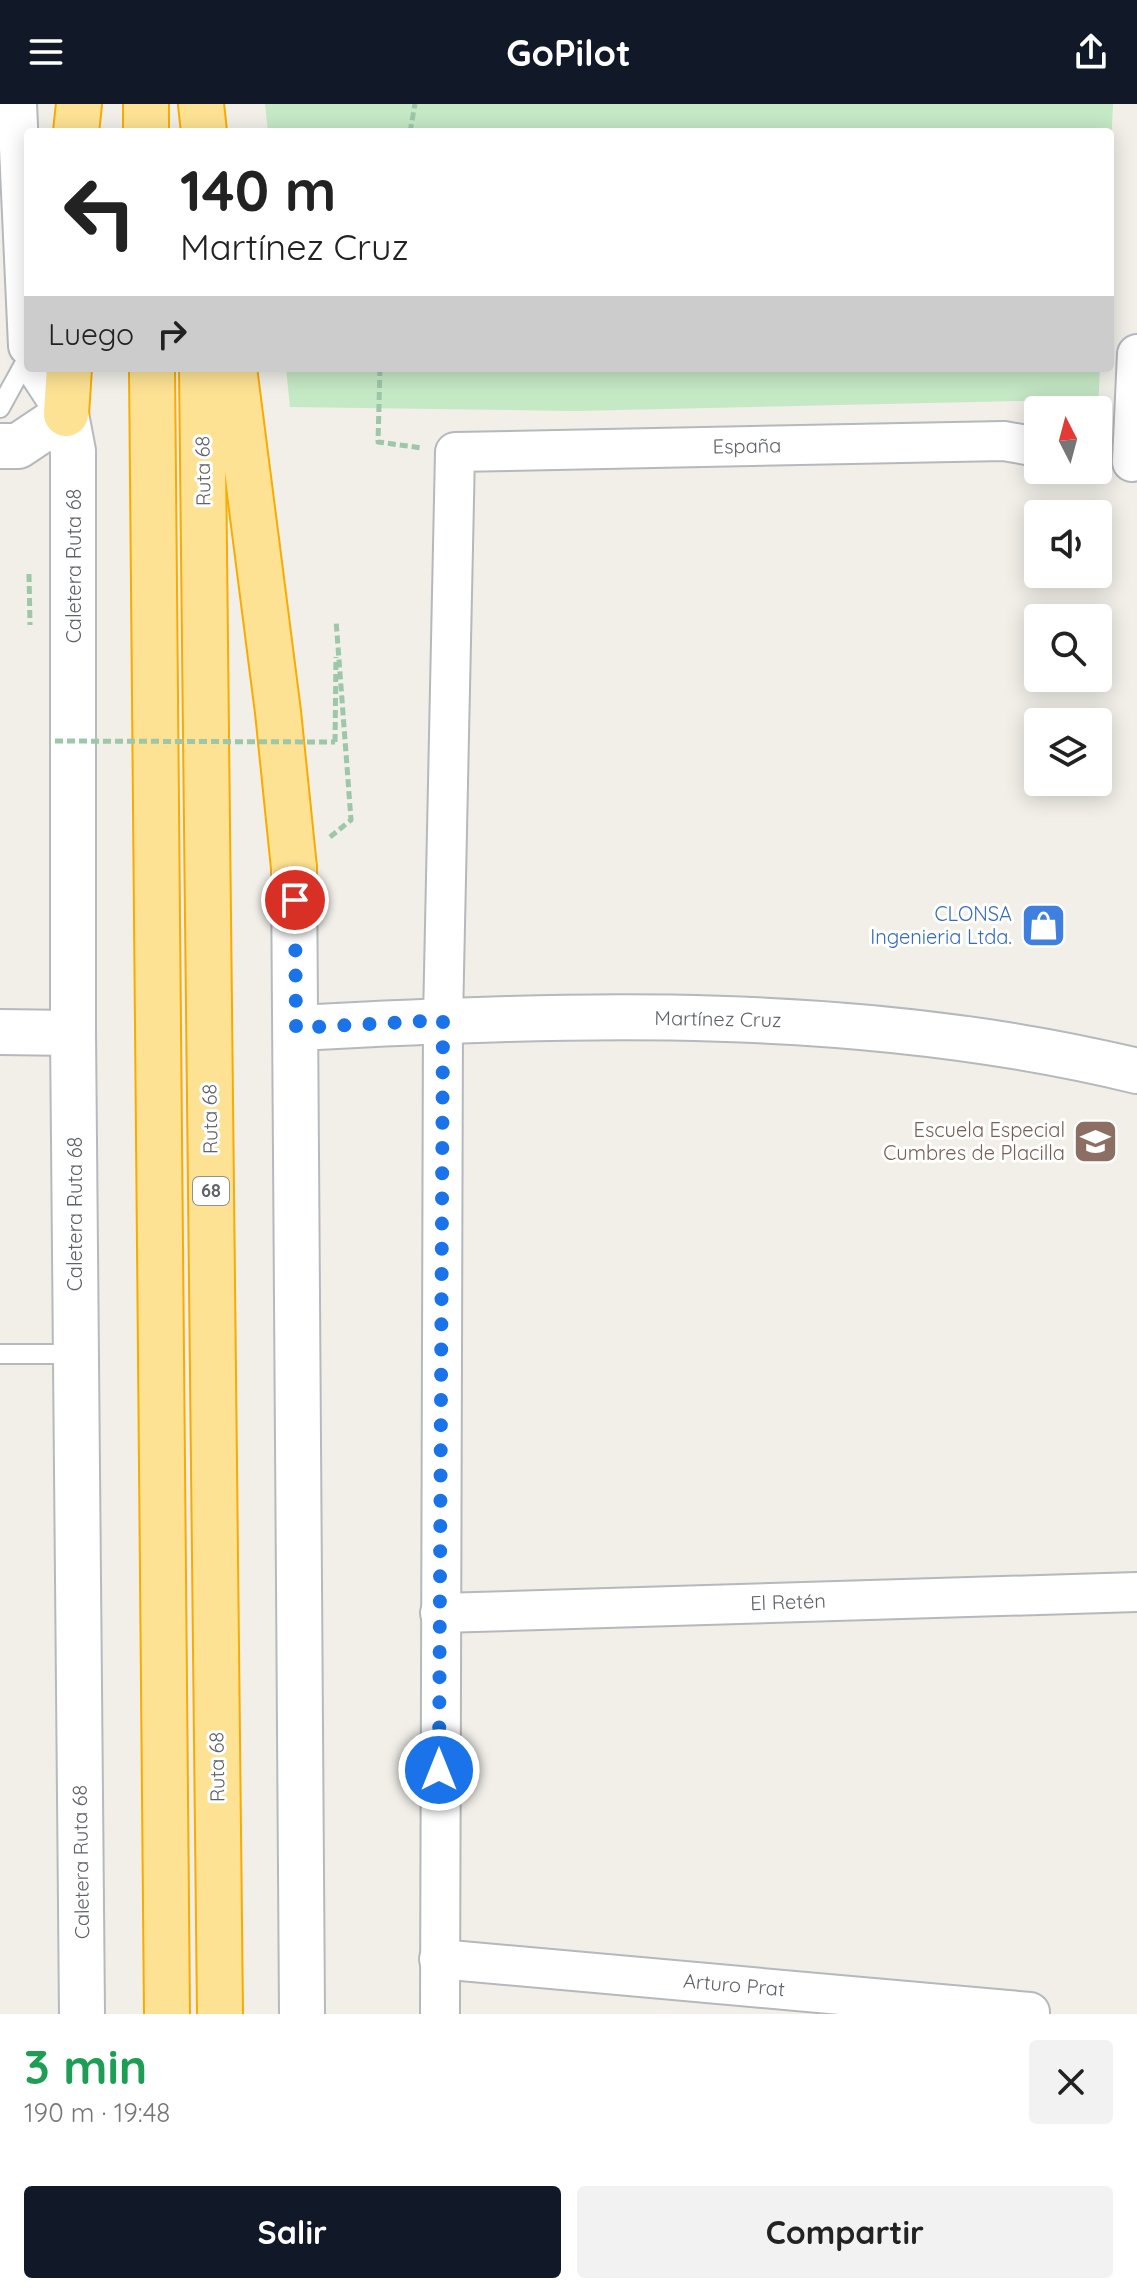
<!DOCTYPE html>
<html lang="es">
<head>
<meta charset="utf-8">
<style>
	:root { --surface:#fff; --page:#f2f2f2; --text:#222; --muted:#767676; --accent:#111827 }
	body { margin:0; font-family:Quicksand,sans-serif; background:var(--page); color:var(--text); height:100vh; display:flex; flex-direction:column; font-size:30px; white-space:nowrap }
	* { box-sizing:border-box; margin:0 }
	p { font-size:26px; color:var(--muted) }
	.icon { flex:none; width:44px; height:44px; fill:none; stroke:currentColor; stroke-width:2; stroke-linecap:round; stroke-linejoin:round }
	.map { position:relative; height:1910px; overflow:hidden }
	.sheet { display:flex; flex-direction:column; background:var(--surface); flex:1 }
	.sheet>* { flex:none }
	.banner { position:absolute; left:24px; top:24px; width:1090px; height:244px; border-radius:8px; box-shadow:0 4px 20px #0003; background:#fff; color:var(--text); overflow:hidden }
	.needle { width:52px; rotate:354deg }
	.fabs { position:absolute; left:1024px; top:292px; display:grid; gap:16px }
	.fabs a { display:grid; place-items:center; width:88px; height:88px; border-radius:8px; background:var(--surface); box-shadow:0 4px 20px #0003; font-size:40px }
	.pin { position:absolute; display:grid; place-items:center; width:68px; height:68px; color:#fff; margin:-34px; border:4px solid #fff; border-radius:50%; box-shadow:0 2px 8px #0007 }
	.me { position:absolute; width:88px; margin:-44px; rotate:0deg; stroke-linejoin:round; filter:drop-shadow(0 0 6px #0008) }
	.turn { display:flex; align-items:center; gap:28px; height:168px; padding:0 24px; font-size:36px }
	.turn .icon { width:104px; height:104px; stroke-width:2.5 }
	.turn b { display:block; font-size:56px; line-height:68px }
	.then { display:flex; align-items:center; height:76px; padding:0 24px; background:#0003; gap:16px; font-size:30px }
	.round { display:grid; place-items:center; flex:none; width:84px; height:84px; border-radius:8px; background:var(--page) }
	.head { display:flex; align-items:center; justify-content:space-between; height:136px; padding:0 24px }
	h1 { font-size:48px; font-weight:800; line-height:60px; color:#1e9e55 }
	.cta { display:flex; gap:16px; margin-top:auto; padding:16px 24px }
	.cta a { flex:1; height:92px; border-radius:8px; background:var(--accent); color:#fff; font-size:32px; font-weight:800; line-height:92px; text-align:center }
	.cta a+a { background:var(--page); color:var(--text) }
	header { display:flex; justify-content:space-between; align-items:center; height:104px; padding:0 24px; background:var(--accent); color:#fff; font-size:36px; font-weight:800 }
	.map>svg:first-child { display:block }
	.green { fill:#c5e8c5 }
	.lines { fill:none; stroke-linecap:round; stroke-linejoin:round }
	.service-casing { stroke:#b5b8bc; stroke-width:22 }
	.minor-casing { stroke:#b5b8bc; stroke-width:42 }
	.tertiary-casing { stroke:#b5b8bc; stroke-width:48 }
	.secondary-casing { stroke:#b6babf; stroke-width:48 }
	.motorway-casing { stroke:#f9ab00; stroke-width:48 }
	.path { stroke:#9cc7a9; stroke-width:5; stroke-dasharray:8 4; stroke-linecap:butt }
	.service { stroke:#fff; stroke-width:18 }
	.minor { stroke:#fff; stroke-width:38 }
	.tertiary { stroke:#fff; stroke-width:44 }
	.secondary { stroke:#fff; stroke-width:44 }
	.motorway { stroke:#fde293; stroke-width:44 }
	.path-bridge { stroke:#9cc7a9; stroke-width:5; stroke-dasharray:8 4; stroke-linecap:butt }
	.route { stroke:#1a73e8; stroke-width:14; stroke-dasharray:0 25.2 }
	.labels { text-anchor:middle; stroke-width:6; stroke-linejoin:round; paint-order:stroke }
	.shield { fill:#fff; stroke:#8f9295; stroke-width:2 }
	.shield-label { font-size:18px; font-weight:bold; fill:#5f6368 }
	.street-label { font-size:20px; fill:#5f6368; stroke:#fff }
	.shop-label { font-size:20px; fill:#366cbe; stroke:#fff; text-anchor:end }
	.education-label { font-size:20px; fill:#785e54; stroke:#fff; text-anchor:end }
</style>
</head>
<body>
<header><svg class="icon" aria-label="menu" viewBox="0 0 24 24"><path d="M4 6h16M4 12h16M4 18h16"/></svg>GoPilot<svg class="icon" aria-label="share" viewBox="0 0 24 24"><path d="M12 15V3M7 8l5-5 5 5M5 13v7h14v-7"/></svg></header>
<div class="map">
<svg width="1137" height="1910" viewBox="0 0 1137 1910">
	<rect width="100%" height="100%" fill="#f1efe8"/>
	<g class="green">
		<path d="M265 0H1113L1110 65V28H268Z"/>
		<path d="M286 264H1100L1098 307 1066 306 1023 297 575 307 290 303Z"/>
	</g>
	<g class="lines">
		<defs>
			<g id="service">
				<path d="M0 304 28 253"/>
				<path d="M0 1250H76"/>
			</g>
			<g id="minor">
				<path d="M17 0 28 242"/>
				<path d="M36 264 66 310"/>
				<path d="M1132 358 1137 250"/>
				<path d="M440 1509 1137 1488"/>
				<path d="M439 1855 1030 1908"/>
				<path d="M440 1910 443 916 455 348 1004 337 1038 343"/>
			</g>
			<g id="tertiary">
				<path d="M0 342H18L66 310"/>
				<path d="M296 924C577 909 861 900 1137 967"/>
				<path d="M0 928 73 929"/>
			</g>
			<g id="secondary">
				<path d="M66 310 73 347V929L82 1910"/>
				<path d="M294 764 302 1910"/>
			</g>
			<g id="motorway">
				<path d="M146 0V28"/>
				<path d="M201 0 204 28"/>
				<path d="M76 28 79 0"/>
				<path d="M152 264 167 1910"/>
				<path d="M202 264 220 1910"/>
				<path d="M234 264 278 608 294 764"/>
				<path d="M66 310 69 264"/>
			</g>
		</defs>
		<use href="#service" class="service-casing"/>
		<use href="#minor" class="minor-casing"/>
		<use href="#tertiary" class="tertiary-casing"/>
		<use href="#secondary" class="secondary-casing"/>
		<use href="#motorway" class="motorway-casing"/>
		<g class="path">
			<path d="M410 28 415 0"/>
			<path d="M380 264 378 338 422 344"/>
			<path d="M29 470 30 521"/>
			<path d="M335 638 336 553"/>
			<path d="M330 733 351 716 336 516"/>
		</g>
		<use href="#service" class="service"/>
		<use href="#minor" class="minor"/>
		<use href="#tertiary" class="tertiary"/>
		<use href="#secondary" class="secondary"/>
		<use href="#motorway" class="motorway"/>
		<path class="path-bridge" d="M55 637 335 638"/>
	</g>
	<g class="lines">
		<path class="route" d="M295 796 296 924 443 916 439 1666"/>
	</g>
	<defs>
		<symbol id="shop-square" viewBox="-11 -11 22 22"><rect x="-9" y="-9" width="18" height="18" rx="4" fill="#3f7fe0" stroke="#fff"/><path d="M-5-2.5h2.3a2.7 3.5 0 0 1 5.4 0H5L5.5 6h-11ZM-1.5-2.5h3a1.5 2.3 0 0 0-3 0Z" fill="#fff"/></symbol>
		<symbol id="school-square" viewBox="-11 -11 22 22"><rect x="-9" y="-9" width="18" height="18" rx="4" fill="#8d6e63" stroke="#fff"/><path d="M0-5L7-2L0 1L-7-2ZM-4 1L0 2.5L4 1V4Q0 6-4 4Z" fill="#fff"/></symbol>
	</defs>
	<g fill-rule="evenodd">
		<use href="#shop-square" x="1018" y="796" width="51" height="51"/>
		<use href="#school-square" x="1070" y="1012" width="51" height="51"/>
	</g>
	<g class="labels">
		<rect class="shield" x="193" y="1073" width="36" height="28" rx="6"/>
		<g class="shield-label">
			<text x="211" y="1093">68</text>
		</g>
		<g class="street-label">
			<text transform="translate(747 342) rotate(-1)" y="7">España</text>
			<text transform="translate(203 367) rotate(-91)" y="7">Ruta 68</text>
			<text transform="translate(74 462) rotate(-90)" y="7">Caletera Ruta 68</text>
			<text transform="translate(718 915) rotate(1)" y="7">Martínez Cruz</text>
			<text transform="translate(210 1015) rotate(-91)" y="7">Ruta 68</text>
			<text transform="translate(75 1110) rotate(-90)" y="7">Caletera Ruta 68</text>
			<text transform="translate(788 1498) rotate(-2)" y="7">El Retén</text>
			<text transform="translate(217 1663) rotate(-91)" y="7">Ruta 68</text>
			<text transform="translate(81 1758) rotate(-91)" y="7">Caletera Ruta 68</text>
			<text transform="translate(734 1881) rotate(5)" y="7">Arturo Prat</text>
		</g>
		<g class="shop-label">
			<text x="1012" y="817">CLONSA<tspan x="1012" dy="23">Ingenieria Ltda.</tspan></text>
		</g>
		<g class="education-label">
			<text x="1065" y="1033">Escuela Especial<tspan x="1065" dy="23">Cumbres de Placilla</tspan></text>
		</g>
	</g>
</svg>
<div class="fabs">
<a><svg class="needle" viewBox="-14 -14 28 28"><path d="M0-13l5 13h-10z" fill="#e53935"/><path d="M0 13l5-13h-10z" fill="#767676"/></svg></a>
<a><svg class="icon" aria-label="sound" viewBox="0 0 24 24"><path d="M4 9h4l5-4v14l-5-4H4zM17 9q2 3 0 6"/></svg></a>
<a><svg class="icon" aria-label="search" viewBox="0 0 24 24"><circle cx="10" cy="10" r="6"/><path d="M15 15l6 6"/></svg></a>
<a><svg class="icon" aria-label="layers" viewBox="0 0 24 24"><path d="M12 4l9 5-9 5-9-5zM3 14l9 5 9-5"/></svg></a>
</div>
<div class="pin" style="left:295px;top:796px;background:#d93025"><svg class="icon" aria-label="arrive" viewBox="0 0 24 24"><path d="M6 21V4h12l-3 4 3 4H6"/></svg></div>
<svg class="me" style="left:439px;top:1666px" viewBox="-20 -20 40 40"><circle r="17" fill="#1a73e8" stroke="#fff" stroke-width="3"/><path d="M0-11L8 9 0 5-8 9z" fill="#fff"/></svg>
<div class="banner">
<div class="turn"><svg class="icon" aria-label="left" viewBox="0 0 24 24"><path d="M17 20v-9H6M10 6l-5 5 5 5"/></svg><div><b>140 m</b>Martínez Cruz</div></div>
<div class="then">Luego<svg class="icon" aria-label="right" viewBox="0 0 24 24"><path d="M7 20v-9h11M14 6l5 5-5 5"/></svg></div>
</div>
</div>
<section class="sheet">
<div class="head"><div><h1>3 min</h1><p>190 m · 19:48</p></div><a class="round"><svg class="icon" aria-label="close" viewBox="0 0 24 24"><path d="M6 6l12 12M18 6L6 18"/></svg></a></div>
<div class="cta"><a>Salir</a><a>Compartir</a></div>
</section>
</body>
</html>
